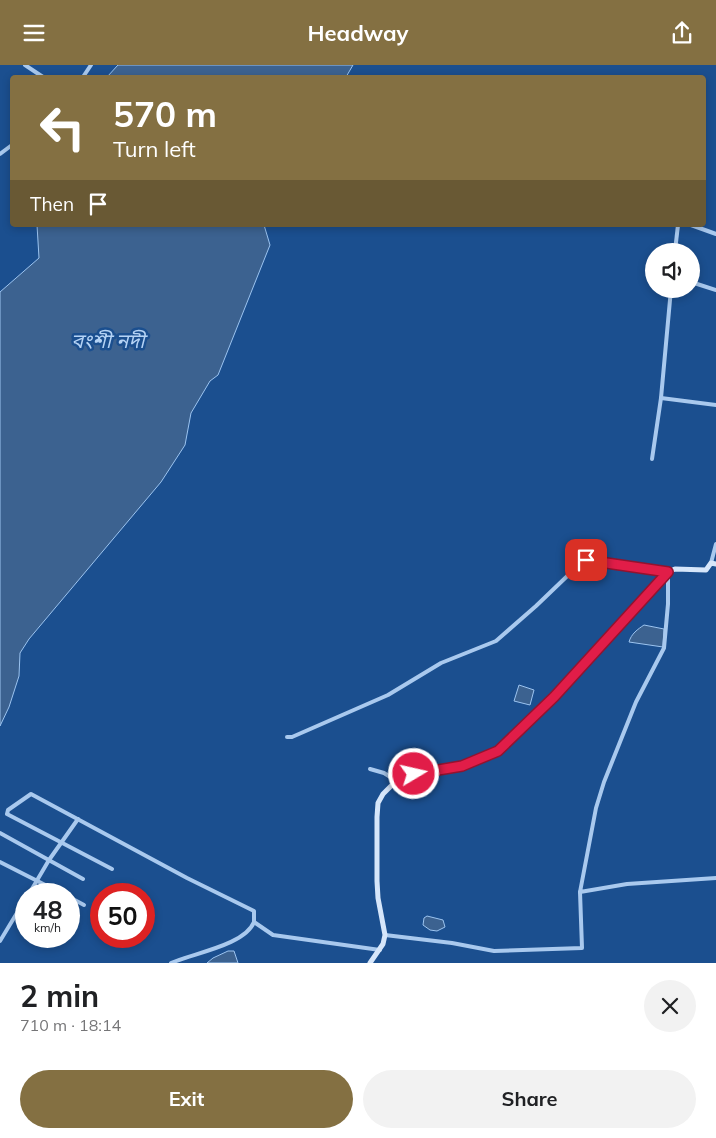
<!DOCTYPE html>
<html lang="en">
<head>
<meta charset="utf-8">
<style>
	:root { --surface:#fff; --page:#f2f2f2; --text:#202124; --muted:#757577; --accent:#847042 }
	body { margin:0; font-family:Mulish,"Noto Sans Bengali",sans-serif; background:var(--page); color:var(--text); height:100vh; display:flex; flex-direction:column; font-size:19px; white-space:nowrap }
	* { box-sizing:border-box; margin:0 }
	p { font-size:16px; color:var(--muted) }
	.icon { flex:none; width:28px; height:28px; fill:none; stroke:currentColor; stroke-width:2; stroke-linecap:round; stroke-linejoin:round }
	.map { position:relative; height:898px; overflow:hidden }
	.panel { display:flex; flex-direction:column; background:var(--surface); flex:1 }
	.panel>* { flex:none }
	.guide { position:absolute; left:10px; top:10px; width:696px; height:152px; border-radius:5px; box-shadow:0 2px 8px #0003; background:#847042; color:#fff; overflow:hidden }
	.fabs { position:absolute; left:645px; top:178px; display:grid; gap:10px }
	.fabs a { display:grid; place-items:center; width:55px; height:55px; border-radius:50%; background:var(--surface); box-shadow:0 2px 8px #0003; font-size:25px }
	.speed { position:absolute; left:15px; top:818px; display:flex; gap:10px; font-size:25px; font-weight:700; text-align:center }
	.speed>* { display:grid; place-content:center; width:65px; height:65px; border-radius:50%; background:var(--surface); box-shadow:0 2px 8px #0003; line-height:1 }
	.speed small { font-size:12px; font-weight:400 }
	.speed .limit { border:8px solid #d22; background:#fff; color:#111 }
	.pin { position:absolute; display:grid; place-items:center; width:42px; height:42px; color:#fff; margin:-21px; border-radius:10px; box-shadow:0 2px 8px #0006 }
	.me { position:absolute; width:55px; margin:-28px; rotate:81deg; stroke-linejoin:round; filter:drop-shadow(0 0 4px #0008) }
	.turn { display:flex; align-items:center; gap:18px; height:105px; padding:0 20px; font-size:22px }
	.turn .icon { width:65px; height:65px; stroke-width:2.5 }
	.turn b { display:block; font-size:35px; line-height:42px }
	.then { display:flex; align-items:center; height:48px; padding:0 20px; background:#0003; gap:10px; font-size:19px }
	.round { display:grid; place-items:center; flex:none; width:52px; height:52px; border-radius:26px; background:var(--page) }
	.summary { display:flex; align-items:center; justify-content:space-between; height:85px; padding:0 20px }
	h1 { font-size:30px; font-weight:700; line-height:38px }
	.button { display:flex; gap:10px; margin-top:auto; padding:10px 20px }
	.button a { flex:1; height:58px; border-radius:30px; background:var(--accent); color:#fff; font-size:20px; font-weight:700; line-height:58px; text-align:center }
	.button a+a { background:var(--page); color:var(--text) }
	header { display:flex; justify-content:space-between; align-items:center; height:65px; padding:0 20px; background:var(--accent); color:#fff; font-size:22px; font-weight:700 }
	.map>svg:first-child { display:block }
	.water { fill:#3c6290; stroke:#9cc4f0 }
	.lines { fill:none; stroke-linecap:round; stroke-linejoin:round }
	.minor { stroke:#a9c9ee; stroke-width:4 }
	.secondary { stroke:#d6e6fa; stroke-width:5 }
	.route-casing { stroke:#92132f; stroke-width:12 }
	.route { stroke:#e11d48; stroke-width:9 }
	.labels { text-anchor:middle; stroke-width:5; stroke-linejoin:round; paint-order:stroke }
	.water-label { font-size:20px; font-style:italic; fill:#b5d3f5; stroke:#1b4f8f }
</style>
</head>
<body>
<header><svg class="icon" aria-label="menu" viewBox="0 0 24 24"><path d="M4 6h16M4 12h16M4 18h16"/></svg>Headway<svg class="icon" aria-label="share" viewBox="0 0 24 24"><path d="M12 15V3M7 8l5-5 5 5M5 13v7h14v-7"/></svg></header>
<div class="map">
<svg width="716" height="898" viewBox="0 0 716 898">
	<rect width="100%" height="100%" fill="#1b4f8f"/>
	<g class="water">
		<path d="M118 0H353L346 12H107Z"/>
		<path d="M37 160H264L270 180 218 310 210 316 191 348 185 380 161 417 29 574 20 588 19 611 9 642 0 661V227L39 193Z"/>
		<path d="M644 560 664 564 663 582 629 577C631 569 638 564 644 560Z"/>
		<path d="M519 620 534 625 530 640 514 636Z"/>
		<path d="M427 851 443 855 445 862 437 866 430 865 423 860 424 853Z"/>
		<path d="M228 886H234L238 898H207L213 893Z"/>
	</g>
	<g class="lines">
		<g class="minor">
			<path d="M25 0 43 12"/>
			<path d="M83 12 91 0"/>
			<path d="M0 89 12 80"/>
			<path d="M691 160 716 169"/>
			<path d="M675 186 678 160"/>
			<path d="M691 217 716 225"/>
			<path d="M671 224 661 333 716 340"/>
			<path d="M652 394 661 333"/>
			<path d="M711 498 716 479"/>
			<path d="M287 672H292L388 630 441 598 496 576 536 541 584 495 668 507V539L664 583 636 637 604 717 596 743 580 827 627 819 716 813"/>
			<path d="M370 704 384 708 398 717"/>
			<path d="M0 768 83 814"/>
			<path d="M0 797 63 829"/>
			<path d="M112 804 7 749 8 745 31 729 187 813 254 846V857L273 870 380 885"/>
			<path d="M29 829 49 795 78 754"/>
			<path d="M69 832 84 840"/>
			<path d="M385 870 452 878 494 886 582 883 580 827"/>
			<path d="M0 876 26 833"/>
			<path d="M171 898C194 888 245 880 254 857"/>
		</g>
		<path class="secondary" d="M370 898 383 879 385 870 378 833 377 816V752L378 738 383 729 391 721 414 709 463 701 498 685 554 632 668 507 675 504 706 505 711 498 716 499"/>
	</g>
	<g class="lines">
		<defs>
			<path id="route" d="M414 709 462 701 498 686 554 632 668 507 586 495"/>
		</defs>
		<use href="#route" class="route-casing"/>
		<use href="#route" class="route"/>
	</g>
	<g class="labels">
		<g class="water-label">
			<text x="108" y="283">বংশী নদী</text>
		</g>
	</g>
</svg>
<div class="fabs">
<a><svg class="icon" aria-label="sound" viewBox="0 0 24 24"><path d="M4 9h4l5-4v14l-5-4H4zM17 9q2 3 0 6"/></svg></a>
</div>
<div class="speed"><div>48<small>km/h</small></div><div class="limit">50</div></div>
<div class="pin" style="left:586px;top:495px;background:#d93025"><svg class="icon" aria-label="arrive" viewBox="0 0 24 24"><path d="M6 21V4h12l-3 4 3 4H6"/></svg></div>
<svg class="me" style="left:414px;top:709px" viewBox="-20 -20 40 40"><circle r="17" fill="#e11d48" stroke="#fff" stroke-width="3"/><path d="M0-11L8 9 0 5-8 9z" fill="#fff"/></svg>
<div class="guide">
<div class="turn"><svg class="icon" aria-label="left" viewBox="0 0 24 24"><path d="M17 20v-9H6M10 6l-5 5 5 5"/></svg><div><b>570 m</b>Turn left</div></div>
<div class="then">Then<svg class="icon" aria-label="arrive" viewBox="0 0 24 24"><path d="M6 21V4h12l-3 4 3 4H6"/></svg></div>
</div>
</div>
<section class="panel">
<div class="summary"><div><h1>2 min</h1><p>710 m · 18:14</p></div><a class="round"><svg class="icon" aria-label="close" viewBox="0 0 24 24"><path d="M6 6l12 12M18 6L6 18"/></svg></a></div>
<div class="button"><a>Exit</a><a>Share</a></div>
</section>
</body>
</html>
